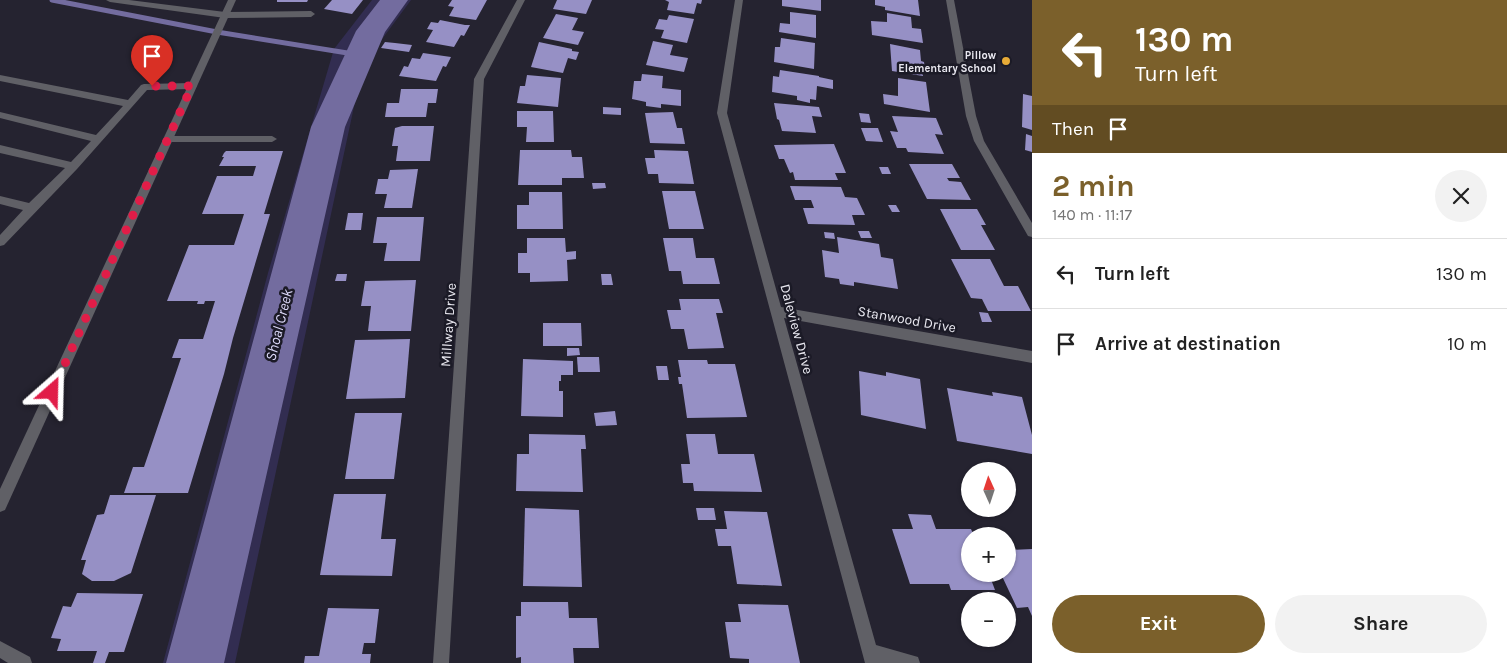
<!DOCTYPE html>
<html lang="en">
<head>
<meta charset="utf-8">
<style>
	:root { --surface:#fff; --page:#f2f2f2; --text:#222; --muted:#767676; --line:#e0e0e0; --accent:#7b602b }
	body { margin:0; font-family:Karla,sans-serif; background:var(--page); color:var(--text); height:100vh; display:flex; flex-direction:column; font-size:19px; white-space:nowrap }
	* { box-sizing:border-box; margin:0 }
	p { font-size:16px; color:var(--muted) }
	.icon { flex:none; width:28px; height:28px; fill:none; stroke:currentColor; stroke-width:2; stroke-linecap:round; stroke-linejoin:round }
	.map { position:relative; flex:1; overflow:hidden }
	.drawer { display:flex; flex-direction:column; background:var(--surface); width:475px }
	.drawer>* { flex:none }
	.banner { background:#7b602b; color:#fff; overflow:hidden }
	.needle { width:32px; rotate:357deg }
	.buttons { position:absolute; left:961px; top:462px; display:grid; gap:10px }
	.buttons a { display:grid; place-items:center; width:55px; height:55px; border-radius:50%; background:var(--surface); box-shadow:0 1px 4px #0004; font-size:25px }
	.pin { position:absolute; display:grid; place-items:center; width:42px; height:42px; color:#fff; margin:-51px -21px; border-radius:50% 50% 50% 0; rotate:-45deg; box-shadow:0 0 5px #0007 }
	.pin .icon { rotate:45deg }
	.me { position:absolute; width:55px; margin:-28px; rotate:25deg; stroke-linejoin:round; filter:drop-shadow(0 0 4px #0008) }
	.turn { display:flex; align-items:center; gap:18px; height:105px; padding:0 20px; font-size:22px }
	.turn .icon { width:65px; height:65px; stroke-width:2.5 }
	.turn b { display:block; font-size:35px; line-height:42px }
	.then { display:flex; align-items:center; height:48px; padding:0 20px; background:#0003; gap:10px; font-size:19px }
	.round { display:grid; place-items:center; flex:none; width:52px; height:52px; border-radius:26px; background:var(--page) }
	.head { display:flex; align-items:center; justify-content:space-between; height:85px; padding:0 20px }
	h1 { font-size:30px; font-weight:700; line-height:38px; color:var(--accent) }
	.primary-button { display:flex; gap:10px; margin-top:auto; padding:10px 20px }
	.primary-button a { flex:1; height:58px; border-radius:30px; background:var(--accent); color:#fff; font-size:20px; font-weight:700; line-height:58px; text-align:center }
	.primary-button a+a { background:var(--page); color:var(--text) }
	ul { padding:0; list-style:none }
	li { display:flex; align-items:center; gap:15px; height:70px; padding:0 20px; border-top:1px solid var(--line) }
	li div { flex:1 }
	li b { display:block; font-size:19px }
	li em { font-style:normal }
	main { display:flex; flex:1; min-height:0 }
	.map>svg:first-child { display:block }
	.green { fill:#322d51 }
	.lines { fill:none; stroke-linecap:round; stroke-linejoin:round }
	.stream { stroke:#736c9f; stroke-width:5 }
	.river { fill:#736c9f; fill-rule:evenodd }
	.building { fill:#9690c5 }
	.service { fill:#606066; fill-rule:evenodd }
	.minor { fill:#606066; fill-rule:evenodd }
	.tertiary { fill:#606066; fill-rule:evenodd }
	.route { stroke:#e11d48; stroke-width:9; stroke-dasharray:0 16.2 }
	.poi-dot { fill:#e8ab37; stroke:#1b1a26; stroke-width:2 }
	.labels { text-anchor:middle; stroke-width:5; stroke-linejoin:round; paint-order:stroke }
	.far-poi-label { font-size:11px; font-weight:bold; fill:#e9e8f0; stroke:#1b1a26; text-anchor:end }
	.street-label { font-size:14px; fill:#e9e8f0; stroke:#1b1a26 }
	.water-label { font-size:15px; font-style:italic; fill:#dcd9f9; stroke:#1b1a26 }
</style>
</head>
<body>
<main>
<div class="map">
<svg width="1032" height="663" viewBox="0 0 1032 663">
	<rect width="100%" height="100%" fill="#252330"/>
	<path class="green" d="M372 0H411L377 46 355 102 235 663H163L268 273 334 49Z"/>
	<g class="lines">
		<path class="stream" d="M52 0 217 32 360 55"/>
		<path class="river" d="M380 0H408L385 32 345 127 224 663H166L311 127 356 31Z"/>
	</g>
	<g class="building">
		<path d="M277 0H308L307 2H277Z"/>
		<path d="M332 0H363L352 14 324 9Z"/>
		<path d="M452 0H487L476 20 449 16 454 7 448 6Z"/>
		<path d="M557 0H592L586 14 553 9Z"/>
		<path d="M665 0H702L701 4 697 3 694 14 667 10 669 2Z"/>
		<path d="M782 0H821V11L782 6Z"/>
		<path d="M875 0H918L920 16 885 10V7L875 5Z"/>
		<path d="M790 12 816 15V38L779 32 780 23 790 24Z"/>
		<path d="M887 13 911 17 912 28 921 29 923 43 872 35 871 21 887 22Z"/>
		<path d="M556 14 578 18 572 30 584 32 578 45 543 38Z"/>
		<path d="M669 15 694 19 687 43 661 38 664 30 655 29 659 19 667 20Z"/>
		<path d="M440 20 465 25H470L464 36 461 35 454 47 426 42 433 30 427 29 431 22 438 23Z"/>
		<path d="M781 38 815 43 814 69 774 62 775 47H780Z"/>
		<path d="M653 41 673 45 670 55 688 58 684 72 646 65Z"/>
		<path d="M385 42 395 43 412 45 409 52 381 48Z"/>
		<path d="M539 42 572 49V51L579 52 576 60 568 58 563 73 531 67Z"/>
		<path d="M890 44 920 50 921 61 924 62 925 70 922 69 923 76 892 71Z"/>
		<path d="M423 53 451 57 446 67 443 66 436 81 399 76 404 66 408 67 412 58 420 59Z"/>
		<path d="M780 70 819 76V77L833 80V89L817 86 816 100 810 99V103L797 100V96L772 92 773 76 779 77Z"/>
		<path d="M642 74 663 76 662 88 681 90V106L661 104V108L646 106V102L632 99 634 81H641Z"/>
		<path d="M527 75 561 78 558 107 517 103 520 86H525Z"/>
		<path d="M898 78 926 82 930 112 884 104 883 94 898 96Z"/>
		<path d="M401 89H438L436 103H428L426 117H385L387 103H399Z"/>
		<path d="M1023 94 1032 96V130L1022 127Z"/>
		<path d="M774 103 819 107 822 117 812 116 816 133 782 131 779 120 777 119Z"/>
		<path d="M603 107 621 108V115L603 114Z"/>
		<path d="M517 111H553L554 142H526L527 127H517Z"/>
		<path d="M673 112 677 128H682L685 144 650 143 645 113Z"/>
		<path d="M859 113 869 114 871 123 861 122Z"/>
		<path d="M892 116 936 118 943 135 935 134 944 154 908 152 906 148H897L890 131 898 132Z"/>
		<path d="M402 126H434L430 161H396L398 146H392L395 128Z"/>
		<path d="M861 128H878L883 142 866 141Z"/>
		<path d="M1026 134 1032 136V152L1025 150Z"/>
		<path d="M834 144 846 173H835L838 180H795L793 172 790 173 784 159H779L774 145Z"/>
		<path d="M520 150H571L572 157H582L584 178H562V185H518Z"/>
		<path d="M654 150 688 151 694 184 659 183 658 174H648L645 158H655Z"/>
		<path d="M226 151H283L264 214H270L233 338 224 374 188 493H124L133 467H144L181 358H172L179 339H203L215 301H205L204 304H197L198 301H167L189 245H234L244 214H202L217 176H253L256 166H219L224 157H222L224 153Z"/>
		<path d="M909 164H952L960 178H947L949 181 961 182 971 200 927 199Z"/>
		<path d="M879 167H888L891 174H882Z"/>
		<path d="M418 169 412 208H384L387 194H375L378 179H388L390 170Z"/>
		<path d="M592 183H605L606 188 593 189Z"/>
		<path d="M790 186 841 187 845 197 857 198 865 215H852L855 225 808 224 803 208H814L811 200H795Z"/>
		<path d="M662 191H695L704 229H669Z"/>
		<path d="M529 192H562L563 229H517V205H529Z"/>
		<path d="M888 205H896L900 212H892Z"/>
		<path d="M940 209H977L986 225H981L995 250H961Z"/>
		<path d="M348 213H363L361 230H345Z"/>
		<path d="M377 217H424L420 261H384L387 243H373Z"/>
		<path d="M858 231H869L872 238H861Z"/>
		<path d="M824 232 834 233 835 239 825 238Z"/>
		<path d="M837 237 879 244 881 257 893 259 898 289 854 282V286L840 284 839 279 825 277 822 250 839 253Z"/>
		<path d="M527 238H565L566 252 576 251V259L567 260 568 281 530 282V273H518V253H527Z"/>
		<path d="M663 238H693L696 258H714L720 284H683L681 271H669Z"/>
		<path d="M951 259H990L1004 286H1018L1031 311H988L982 299 971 298Z"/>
		<path d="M337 274H347L346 281H335Z"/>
		<path d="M601 274H611L613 285H602Z"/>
		<path d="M416 280 411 331H368L371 306H361L365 281Z"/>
		<path d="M679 299H719L723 313H716L724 348 688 349 684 329H671L667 310H681Z"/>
		<path d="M979 312 988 313 992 322H982Z"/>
		<path d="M543 323H581L582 346H543Z"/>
		<path d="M410 339 405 398 346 399 355 340Z"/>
		<path d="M567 348H579L580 355 567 356Z"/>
		<path d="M577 357H599L600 372H578Z"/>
		<path d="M523 359 573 361V375H561V381H559V391H563V417L521 416Z"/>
		<path d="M678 360H707L708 364H735L747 417 687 418 682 384H679L678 377H681Z"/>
		<path d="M656 366H667L669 380H658Z"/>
		<path d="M859 371 886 376V372L920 379 926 429 861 415Z"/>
		<path d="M947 388 993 396 992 392 1022 397 1032 435V454L957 441Z"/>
		<path d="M615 411 617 425 596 426 594 413Z"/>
		<path d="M355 413H402L394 479H345Z"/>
		<path d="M529 434 585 435 586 449H581L583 492 516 491 517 454H529Z"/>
		<path d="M686 434H715L718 454H754L762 492 694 491 693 483H683L681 464H690Z"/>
		<path d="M334 494H386L381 539H396L392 576 320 575Z"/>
		<path d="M110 495H156L131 573 114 581H92L82 574 86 560H81L97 515 104 514Z"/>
		<path d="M525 508 579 510 582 587 523 586Z"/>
		<path d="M696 508H714L716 520H698Z"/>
		<path d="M724 511 767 512 782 586 737 584 731 546H718L715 529H727Z"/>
		<path d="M908 514 931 515 936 529H971L974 536H970V574H989L995 590H951L949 584H910L892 529H913Z"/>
		<path d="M1032 549V616L1028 607 1017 608 1001 574H1008V550Z"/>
		<path d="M77 593 143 594 124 652H109L105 663H93L97 651H57L61 639 51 638 63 606 71 607Z"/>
		<path d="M521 602H568L569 618H597L599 648H573L574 663H521V657L516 658V616H521Z"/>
		<path d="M738 604 788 605 800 663H749V659L730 658 725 622H741Z"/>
		<path d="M328 608 379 609 375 643H364L362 654H371L370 663H304L305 656H319Z"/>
	</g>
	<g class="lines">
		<g class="service">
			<path d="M106 0H129L225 12 311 11 315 14 311 17 225 18 110 2Z"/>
			<path d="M0 75 128 100 141 85 144 84 192 83 197 86 192 89 147 90 77 169 4 245 0 246V235L23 210 0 204V196L29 203 65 168 0 153V145L71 162 91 141 0 118V112L96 135 123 106 0 81Z"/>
			<path d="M168 136H272L277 139 272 142H168L163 139Z"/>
			<path d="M0 641 30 657 32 663H8L0 658Z"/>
		</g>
		<g class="minor">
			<path d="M517 0H525L484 79 449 663H433L474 79Z"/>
			<path d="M735 0H743L727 113 781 307 1032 351V363L784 318 876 645 918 657 920 663H865L717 113Z"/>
			<path d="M946 0H954L976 116 984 141 1032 223V237L1028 236 974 141 966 116Z"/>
		</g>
		<path class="tertiary" d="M228 0H236L5 510 0 512V489Z"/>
	</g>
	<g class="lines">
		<path class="route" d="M52 392 192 86H152"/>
	</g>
	<circle class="poi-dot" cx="1006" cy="61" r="5"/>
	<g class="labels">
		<g class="far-poi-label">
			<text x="996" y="59">Pillow<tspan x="996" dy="13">Elementary School</tspan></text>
		</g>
		<g class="street-label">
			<text transform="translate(907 319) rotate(10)" y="5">Stanwood Drive</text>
			<text transform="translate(448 325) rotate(-86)" y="5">Millway Drive</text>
			<text transform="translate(797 329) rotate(75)" y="5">Daleview Drive</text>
		</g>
		<g class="water-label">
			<text transform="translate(279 325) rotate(-76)" y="5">Shoal Creek</text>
		</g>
	</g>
</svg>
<div class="buttons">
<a><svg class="needle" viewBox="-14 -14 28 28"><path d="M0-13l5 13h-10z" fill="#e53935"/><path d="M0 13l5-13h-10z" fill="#767676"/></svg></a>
<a>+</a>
<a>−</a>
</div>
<div class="pin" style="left:152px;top:86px;background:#d93025"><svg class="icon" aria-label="arrive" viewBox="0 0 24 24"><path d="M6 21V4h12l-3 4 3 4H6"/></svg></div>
<svg class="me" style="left:52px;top:392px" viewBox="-20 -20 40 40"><path d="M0-17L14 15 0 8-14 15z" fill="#e11d48" stroke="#fff" stroke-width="4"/></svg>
</div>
<section class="drawer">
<div class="banner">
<div class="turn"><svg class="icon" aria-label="left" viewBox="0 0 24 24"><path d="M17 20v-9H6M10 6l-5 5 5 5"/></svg><div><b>130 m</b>Turn left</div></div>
<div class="then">Then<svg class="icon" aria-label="arrive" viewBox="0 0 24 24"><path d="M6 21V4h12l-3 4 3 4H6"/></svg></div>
</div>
<div class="head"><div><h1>2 min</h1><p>140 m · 11:17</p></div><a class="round"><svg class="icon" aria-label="close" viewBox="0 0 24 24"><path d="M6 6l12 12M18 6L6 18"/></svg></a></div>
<ul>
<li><svg class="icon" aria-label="left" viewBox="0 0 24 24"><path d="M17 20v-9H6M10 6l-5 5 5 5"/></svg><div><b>Turn left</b></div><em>130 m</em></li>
<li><svg class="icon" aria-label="arrive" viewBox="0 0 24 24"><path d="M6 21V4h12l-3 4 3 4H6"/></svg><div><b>Arrive at destination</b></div><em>10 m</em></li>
</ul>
<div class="primary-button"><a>Exit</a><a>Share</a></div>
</section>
</main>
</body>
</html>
